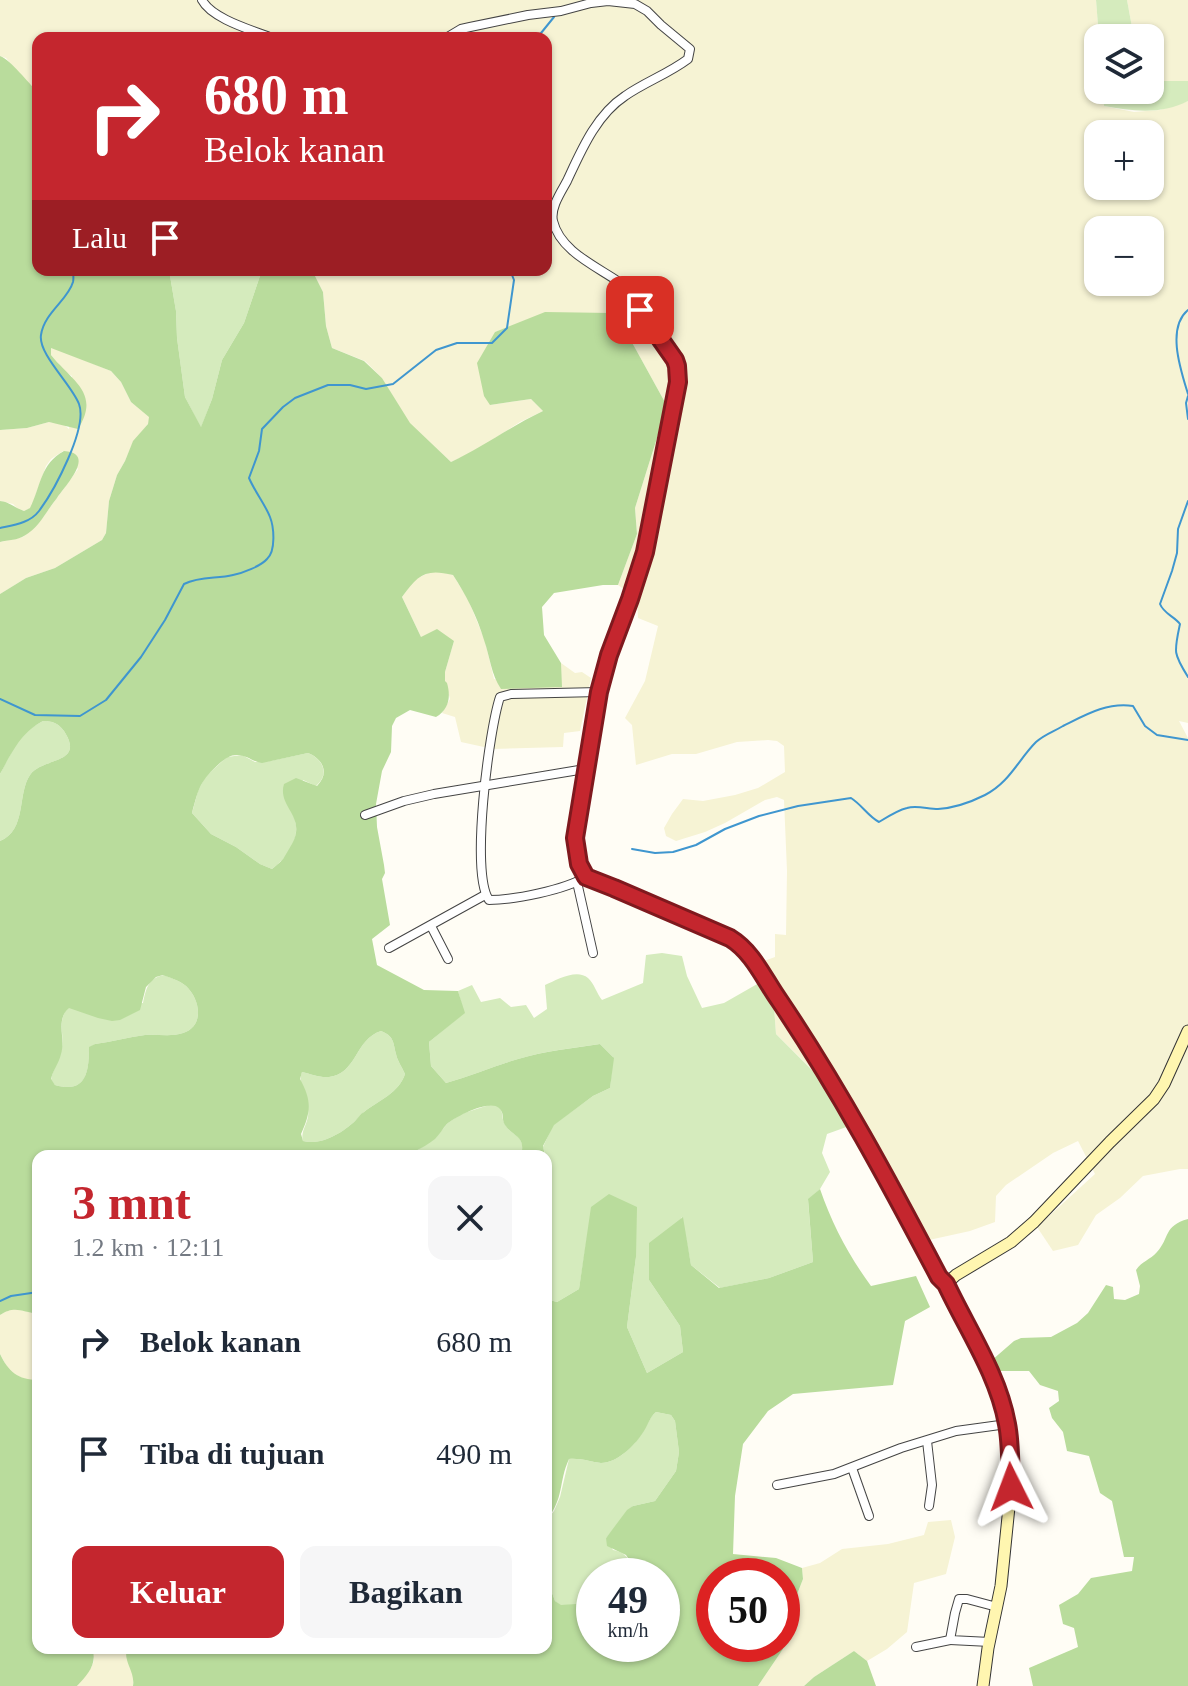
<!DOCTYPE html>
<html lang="id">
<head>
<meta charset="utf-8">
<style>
	:root { --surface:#fff; --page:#f6f6f7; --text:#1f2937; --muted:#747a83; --accent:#c4262e }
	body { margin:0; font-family:"Times New Roman",serif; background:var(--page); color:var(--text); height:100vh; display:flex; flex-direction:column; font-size:30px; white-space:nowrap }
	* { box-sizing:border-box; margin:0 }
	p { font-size:26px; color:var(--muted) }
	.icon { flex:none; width:44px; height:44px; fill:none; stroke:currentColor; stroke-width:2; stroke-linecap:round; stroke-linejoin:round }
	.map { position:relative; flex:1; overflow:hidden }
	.side { position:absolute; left:32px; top:1150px; width:520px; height:504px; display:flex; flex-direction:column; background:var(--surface); border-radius:16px; box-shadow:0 2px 6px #0004 }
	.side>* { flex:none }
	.guide { position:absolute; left:32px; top:32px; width:520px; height:244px; border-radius:16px; box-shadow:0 2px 6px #0004; background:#c4262e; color:#fff; overflow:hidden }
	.buttons { position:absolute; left:1084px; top:24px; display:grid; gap:16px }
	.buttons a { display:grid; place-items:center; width:80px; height:80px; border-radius:16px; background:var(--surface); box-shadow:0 2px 6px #0004; font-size:40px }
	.speed { position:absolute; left:576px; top:1558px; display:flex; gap:16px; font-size:40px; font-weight:700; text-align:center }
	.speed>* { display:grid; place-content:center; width:104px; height:104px; border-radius:50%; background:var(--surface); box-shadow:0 2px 6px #0004; line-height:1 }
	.speed small { font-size:20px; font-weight:400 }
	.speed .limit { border:12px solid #d22; background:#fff; color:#111 }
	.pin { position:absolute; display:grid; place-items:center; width:68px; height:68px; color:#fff; margin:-34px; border-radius:16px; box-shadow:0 4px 12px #0006 }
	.me { position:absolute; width:88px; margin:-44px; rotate:357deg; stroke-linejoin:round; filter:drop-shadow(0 0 6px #0008) }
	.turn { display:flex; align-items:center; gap:28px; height:168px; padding:0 40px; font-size:36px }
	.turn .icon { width:104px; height:104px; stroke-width:2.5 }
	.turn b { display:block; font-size:56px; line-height:68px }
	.then { display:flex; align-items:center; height:76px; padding:0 40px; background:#0003; gap:16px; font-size:30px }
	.round { display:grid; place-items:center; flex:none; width:84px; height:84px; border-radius:16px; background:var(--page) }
	.head { display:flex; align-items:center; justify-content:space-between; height:136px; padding:0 40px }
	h1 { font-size:48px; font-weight:700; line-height:60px; color:var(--accent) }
	.primary-button { display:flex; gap:16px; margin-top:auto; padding:16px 40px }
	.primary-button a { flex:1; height:92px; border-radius:16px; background:var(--accent); color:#fff; font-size:32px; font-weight:700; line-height:92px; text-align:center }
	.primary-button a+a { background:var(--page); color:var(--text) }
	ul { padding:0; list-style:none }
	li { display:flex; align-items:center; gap:24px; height:112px; padding:0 40px }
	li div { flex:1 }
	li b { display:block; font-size:30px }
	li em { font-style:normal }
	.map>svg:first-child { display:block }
	.farmland { fill:#f6f3d4; fill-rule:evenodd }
	.green { fill:#d5ebbd }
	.forest { fill:#b9dc9c; fill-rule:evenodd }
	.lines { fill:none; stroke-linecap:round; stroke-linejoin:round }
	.stream { stroke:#3f96cf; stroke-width:2 }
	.minor-casing { stroke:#444; stroke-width:10 }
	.secondary-casing { stroke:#333; stroke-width:13 }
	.minor { stroke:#fff; stroke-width:8 }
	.secondary { stroke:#fff6b0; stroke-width:11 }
	.route-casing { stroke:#7f191e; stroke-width:20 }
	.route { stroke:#c4262e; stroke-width:14 }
</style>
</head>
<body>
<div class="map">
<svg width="1188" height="1686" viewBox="0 0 1188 1686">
	<rect width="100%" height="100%" fill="#fffdf5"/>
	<g class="farmland">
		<path d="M0 0H1096L1099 38 1098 90H1103L1104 106 1134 112 1160 110 1188 101V723L1179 721 1188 738V1169H1180L1143 1176 1120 1198 1096 1215 1078 1245 1053 1251 1037 1227 1095 1174 1078 1141 1053 1153 1006 1185 996 1196 995 1222 970 1231 929 1240 863 1121 832 1072 820 1077 776 1034 772 979 764 961 775 957V934L786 935 787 871 784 800 777 797 765 800 725 823 705 832 676 841 666 836 664 828 672 814 683 799 703 801 735 795 758 788 785 772 784 746 777 741 768 740 737 742 696 754H672L636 765 632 725 625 718 645 681 658 626 638 618 637 599 618 585 637 534 635 508 667 406 629 337 611 313 519 323 495 332 490 405 531 399 543 411 520 422 477 450 451 462 409 423 382 378 365 361 332 348 326 326 323 292 312 270H546V38H38V92L23 79 6 58 0 56ZM1098 134H1150V186H1098ZM1098 230H1150V282H1098Z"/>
		<path d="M1127 0H1188V81H1150V38H1134Z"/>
		<path d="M51 348 57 349 111 371 121 382 131 402 150 417 148 424 133 442 125 461 117 475 109 501 106 533 102 540 55 568 26 578 0 594V542L23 537 38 524 78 469 63 451 51 459 46 466 31 508 24 511 18 509 13 504 0 501V430L27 428 49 422 63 424 69 429 72 376 66 372 51 355Z"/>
		<path d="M434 570 453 575 468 599 485 641 494 679 561 686V663L575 673 582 672 591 678 580 731 564 733 563 747 493 749 461 742 455 717 442 713 450 699 445 681V672L454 641 421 637 402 597 414 580Z"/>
		<path d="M9 1309H16L38 1314V1380H25L9 1371 0 1354V1315Z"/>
		<path d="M951 1520 955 1537 946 1574 914 1583 907 1632 887 1649 867 1661 854 1651 814 1677 804 1686H758L783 1649 789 1615 803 1579 802 1568 820 1563 842 1549 888 1544 924 1535 928 1522Z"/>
		<path d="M92 1648H131L126 1653 129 1666 133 1673V1686H77L91 1668 94 1661Z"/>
	</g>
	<g class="green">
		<path d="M1096 0H1127L1134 38H1099Z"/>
		<path d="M1150 81H1188V101C1161 115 1132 111 1104 106L1103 90H1150Z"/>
		<path d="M169 270H262L244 323 222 360 212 399 201 428 185 397 177 338 176 311Z"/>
		<path d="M43 721C52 721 58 723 64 731 86 765 42 757 30 775 17 794 27 830 0 841V774L18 740 29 729Z"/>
		<path d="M308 753C323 759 330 774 316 786L303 780 292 811C303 835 291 854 272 869L260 864 236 847 211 834 192 813 198 791 205 777 227 757 242 755 255 762 270 761Z"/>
		<path d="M662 953 682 956 687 976 702 1008 724 1003 759 983 750 965 764 961 772 979 776 1034 819 1077 831 1072 863 1121 827 1134 822 1153 830 1172 820 1189 808 1200 813 1262 769 1278 720 1288 691 1265 682 1217 649 1280 680 1326 683 1352 647 1373 627 1327 636 1257 592 1207 579 1289 557 1302 546 1299V1203L551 1176 543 1147 553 1125 593 1096 610 1088 613 1057 600 1044C572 1048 545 1051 518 1059 494 1066 471 1076 446 1083L431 1066 429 1042 464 1013 458 991 472 985 481 1002 500 998 511 1007 526 1005 534 1018 547 1009 545 985C556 980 577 968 588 978 594 983 597 994 602 1000L643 983 646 955Z"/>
		<path d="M164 975C171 978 180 981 186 986 200 999 205 1026 183 1033 172 1037 157 1034 145 1035 128 1037 112 1042 95 1044L89 1048C89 1072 86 1094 55 1085L51 1080C53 1068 60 1059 62 1047 64 1032 57 1019 69 1007L77 1010 143 1003C146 989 148 978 164 975Z"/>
		<path d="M381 1031C394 1036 393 1042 396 1054 397 1060 402 1067 405 1074 399 1093 379 1100 364 1112 360 1115 358 1118 355 1121 342 1133 321 1146 303 1141 300 1130 310 1122 308 1110 306 1097 297 1084 302 1072 311 1074 320 1078 329 1077 357 1074 355 1039 381 1031Z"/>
		<path d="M492 1104C507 1109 499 1114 505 1124 512 1138 527 1134 521 1156H414L413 1153 434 1139 448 1123 461 1114Z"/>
		<path d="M656 1412 671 1415 675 1421 679 1452 676 1471 655 1501 633 1506 606 1538 613 1550C627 1552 632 1563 636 1576H594V1601L589 1603 561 1606 555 1601 546 1576V1521L554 1511 560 1497 569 1459C581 1458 591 1462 601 1463 617 1463 634 1446 642 1433 647 1426 649 1418 656 1412Z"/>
	</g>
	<g class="forest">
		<path d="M0 56C12 61 27 82 38 92V270H169L176 311 177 338 185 397 201 427 212 399 222 360 244 323 262 270H312L323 292 326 326 332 348 364 361 382 378 410 423 451 462C483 447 511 426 543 411L531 399 490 405 484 396 477 363 495 332 545 312 611 313 629 337 667 406 635 508 637 534 618 585H603L554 593 542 607 544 635 561 663 562 687 501 689C491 674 490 657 484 640 477 616 466 595 453 575 425 568 418 575 402 597L421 637 437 629 454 641 445 672V681L447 683C451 697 449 709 436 717L410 710 396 718 392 726 391 752 382 771 376 804 377 827 384 865 385 873 382 879 390 925 372 939 377 965 424 990 458 991 465 1013 429 1042 431 1066 446 1083C471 1076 494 1066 518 1059 545 1051 573 1048 600 1044L614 1058 610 1088 593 1096 554 1125 543 1146 545 1156H521C526 1135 514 1138 505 1125 501 1119 505 1113 499 1108 490 1099 456 1116 447 1124 443 1128 440 1134 435 1139 429 1144 421 1148 414 1152V1156H38V1314C22 1312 15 1305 0 1315V841C27 830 17 794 30 775 42 757 86 765 64 731 58 723 52 721 43 721 20 733 12 753 0 774V594L26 578 55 568 102 540 106 533 109 501 117 475 125 461 133 441 148 424 149 417 131 402 121 382 111 371 51 348V355C72 381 101 393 78 429L49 422 27 428 0 430ZM308 753C323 759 330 773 317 786L296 778 284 784C277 807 307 816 292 844 284 857 285 859 272 869L260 864 236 847 211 834 192 813C199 787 200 781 220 763 226 758 230 755 237 755 247 755 253 762 262 763ZM163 975C171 978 180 981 186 986 200 999 205 1026 183 1033 172 1037 157 1034 145 1035 128 1037 112 1042 95 1044L89 1047C89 1072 86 1094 55 1085L51 1079C53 1070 59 1063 61 1054 66 1038 55 1020 69 1008L98 1018 112 1021 120 1020 140 1010 146 987 156 977ZM381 1031C394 1036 393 1042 396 1054 397 1060 402 1067 405 1074 399 1093 379 1100 364 1112 360 1114 358 1118 355 1121 342 1133 321 1146 303 1141L301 1134C311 1112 312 1101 300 1079L302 1072C311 1074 320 1078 329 1077 357 1074 355 1039 381 1031Z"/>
		<path d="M64 451C97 453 65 486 57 498 46 511 40 527 24 536 18 540 8 540 0 542V501C10 502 15 508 24 511L30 508C41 486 40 464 64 451Z"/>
		<path d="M820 1189C832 1224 849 1256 871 1286L916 1276 930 1307 905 1321 893 1385 793 1394 768 1411 743 1444 735 1496 733 1554 776 1558 802 1568 803 1579 789 1615 783 1649 758 1686H133C135 1673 126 1665 126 1653L131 1648H546V1576L555 1601 561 1605 589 1603 594 1601V1644H662V1576H636L634 1567 626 1555 607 1546 606 1538 627 1510 633 1506 655 1501 676 1471 679 1452 675 1421 671 1415 656 1412C649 1418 648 1426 642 1434 634 1446 617 1463 601 1463 591 1462 581 1458 569 1459 558 1483 565 1497 546 1521V1299L557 1302 579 1289 591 1207 609 1194 637 1207 636 1257 627 1327 647 1373 683 1352 680 1326 649 1280V1243L683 1217 691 1265 719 1288 769 1278 813 1262 808 1199ZM782 1576V1644H714V1576Z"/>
		<path d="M1188 1219V1686H1033L1029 1668 1078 1647 1074 1628 1063 1624 1059 1605 1078 1594 1091 1578 1132 1571 1134 1557H1124L1112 1501 1100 1493 1089 1456 1067 1451 1063 1432 1052 1418 1049 1408 1059 1401 1058 1391 1040 1385 1029 1371H997L991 1361 1014 1341 1021 1338 1051 1337 1077 1323 1088 1313 1106 1285 1113 1287 1114 1299 1125 1300 1139 1294 1140 1286 1136 1270C1142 1261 1150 1260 1157 1252 1170 1238 1163 1226 1188 1219Z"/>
		<path d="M0 1354C8 1371 18 1380 38 1380V1648H92C98 1664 87 1675 77 1686H0Z"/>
		<path d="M854 1651 867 1661 876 1686H804L814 1677Z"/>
	</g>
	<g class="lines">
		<g class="stream">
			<path d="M537 38 554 17"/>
			<path d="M1188 310C1166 328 1181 371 1188 394"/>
			<path d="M1188 396 1186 403 1188 419"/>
			<path d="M1188 501 1178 529 1177 553 1172 571 1160 604C1164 614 1174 616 1180 624 1174 652 1173 653 1188 677"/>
			<path d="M0 528C14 525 30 523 39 511 54 491 88 428 79 404 72 385 38 354 41 335 44 313 68 300 73 282 74 278 73 274 73 270"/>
			<path d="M0 699 35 715 80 716 106 700 141 657 165 620 184 584C200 576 217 579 233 575 243 573 261 566 267 559 276 551 274 527 270 517 265 504 255 492 249 478L259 451 262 429 283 407 295 398 328 385H350L366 389 393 384 436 350 457 343H492L507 328 514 280 510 270"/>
			<path d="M632 849 655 853 673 852 696 845 725 829 759 816 798 806 851 798C862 805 868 816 879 822 887 817 898 810 907 808 916 805 928 809 938 809 954 808 971 802 985 795 1010 782 1018 760 1036 742 1045 734 1053 732 1063 726 1085 715 1107 702 1133 706L1145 726 1157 735 1188 740"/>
			<path d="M0 1301 11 1296 38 1292"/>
		</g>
		<defs>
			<g id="minor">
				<path d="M202 0C212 19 252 30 272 38"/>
				<path d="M446 38 461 29 470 27 528 15 561 11 591 3 608 1 635 4 647 11 661 25 690 49 688 59C668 74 645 82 625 96 596 115 581 151 567 181 561 192 550 208 553 221 560 251 596 266 619 282L625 289 675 360 677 366 678 382C666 438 659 496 645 551 634 593 615 632 603 673 593 708 589 746 583 782 578 816 569 845 586 877L614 888 730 938C753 952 764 979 779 1000 839 1089 889 1182 939 1277L946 1284"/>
				<path d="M365 815 404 801 434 794 585 769"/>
				<path d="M586 877C564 890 514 900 489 900 470 873 489 730 500 697L511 694 599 692"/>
				<path d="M577 882 593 953"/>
				<path d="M431 926 448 959"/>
				<path d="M389 948 485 895"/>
				<path d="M927 1441 932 1485 929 1506"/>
				<path d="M852 1468 869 1516"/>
				<path d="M777 1485 834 1474 901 1448 956 1431 1007 1424"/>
				<path d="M990 1642 950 1640 955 1613 959 1599H967L997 1607"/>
				<path d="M916 1647 950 1640"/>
			</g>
			<path id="secondary" d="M983 1686 988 1648 1001 1586 1011 1487 1007 1424 994 1380 946 1284 956 1275 1011 1242 1034 1222 1110 1142 1154 1099 1164 1084 1188 1031"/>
		</defs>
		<use href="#minor" class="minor-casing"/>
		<use href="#secondary" class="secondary-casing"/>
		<use href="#minor" class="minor"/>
		<use href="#secondary" class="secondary"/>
	</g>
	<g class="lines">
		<defs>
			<path id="route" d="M640 310 675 360 677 366 678 382 645 552 630 599 609 655 599 692 575 838 579 864 586 877 614 888 730 938C753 952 764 979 779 1000 839 1089 889 1182 939 1277L946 1284C967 1329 998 1374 1007 1424 1011 1444 1010 1466 1011 1487"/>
		</defs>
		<use href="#route" class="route-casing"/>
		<use href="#route" class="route"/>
	</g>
</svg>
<div class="buttons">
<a><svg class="icon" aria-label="layers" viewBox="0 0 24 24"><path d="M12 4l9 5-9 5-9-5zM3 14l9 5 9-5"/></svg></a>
<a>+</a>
<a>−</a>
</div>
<div class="speed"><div>49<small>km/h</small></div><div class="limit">50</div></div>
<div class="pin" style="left:640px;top:310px;background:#d93025"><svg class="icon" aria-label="arrive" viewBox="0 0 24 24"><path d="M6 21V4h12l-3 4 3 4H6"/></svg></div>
<svg class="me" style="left:1011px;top:1487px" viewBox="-20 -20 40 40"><path d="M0-17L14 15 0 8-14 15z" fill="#c4262e" stroke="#fff" stroke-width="4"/></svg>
<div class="guide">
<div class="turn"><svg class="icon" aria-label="right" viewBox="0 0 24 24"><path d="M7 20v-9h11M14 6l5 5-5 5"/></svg><div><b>680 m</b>Belok kanan</div></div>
<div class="then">Lalu<svg class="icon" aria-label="arrive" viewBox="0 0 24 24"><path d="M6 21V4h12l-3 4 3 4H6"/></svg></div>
</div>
<section class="side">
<div class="head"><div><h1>3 mnt</h1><p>1.2 km · 12:11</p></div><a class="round"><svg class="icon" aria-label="close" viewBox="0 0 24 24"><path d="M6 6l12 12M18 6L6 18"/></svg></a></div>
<ul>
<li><svg class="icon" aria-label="right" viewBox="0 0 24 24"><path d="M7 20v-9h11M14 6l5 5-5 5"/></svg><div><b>Belok kanan</b></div><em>680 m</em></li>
<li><svg class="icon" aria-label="arrive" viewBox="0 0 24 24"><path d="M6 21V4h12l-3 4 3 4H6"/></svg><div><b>Tiba di tujuan</b></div><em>490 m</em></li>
</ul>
<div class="primary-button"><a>Keluar</a><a>Bagikan</a></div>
</section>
</div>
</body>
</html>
